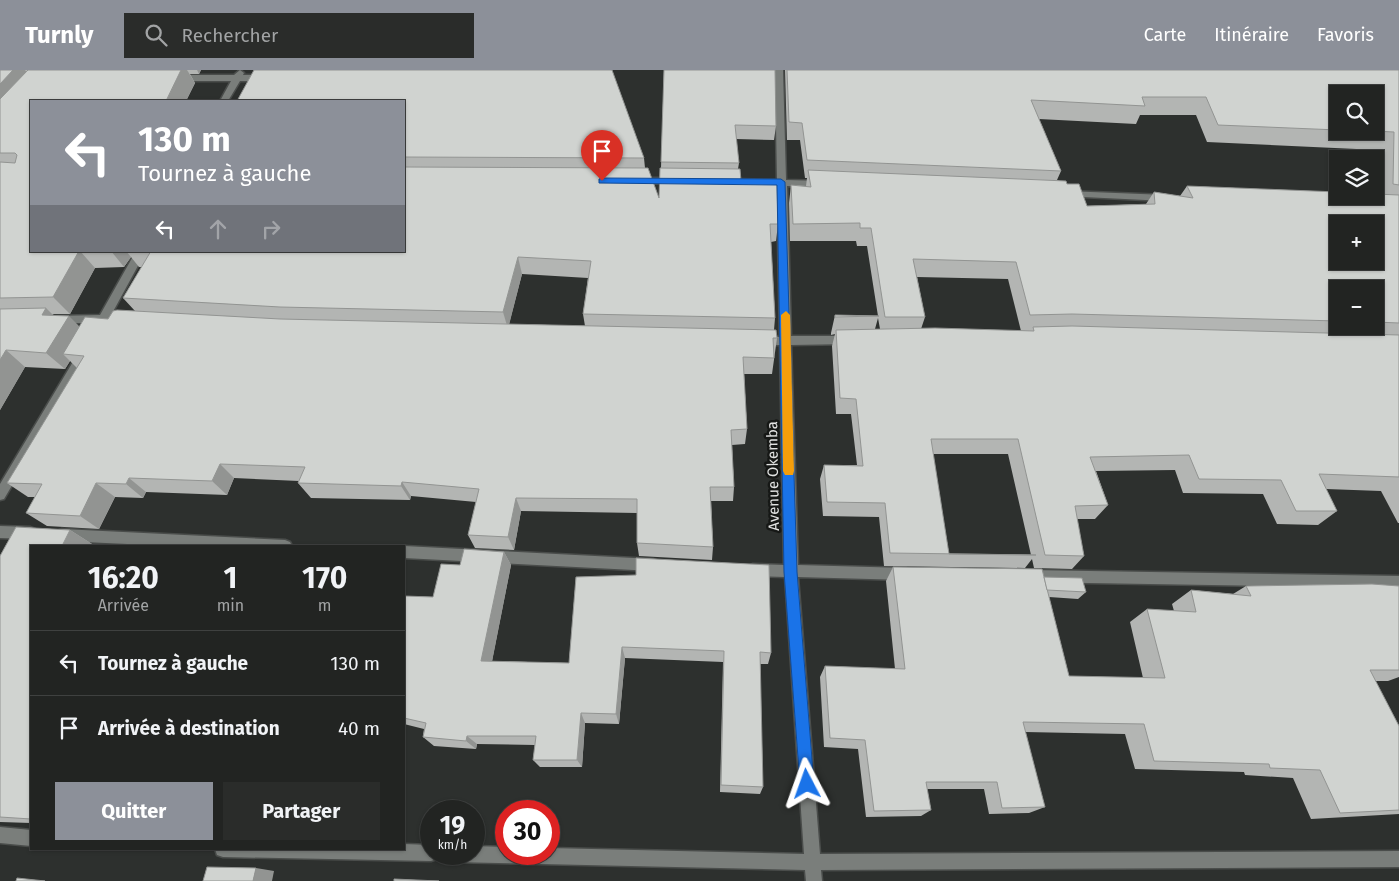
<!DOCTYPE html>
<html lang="fr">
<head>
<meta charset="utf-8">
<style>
	:root { --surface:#222422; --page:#2a2c2a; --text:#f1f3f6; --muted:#a2a4a5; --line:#3f4140; --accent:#8c9099 }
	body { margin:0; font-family:"Fira Sans",sans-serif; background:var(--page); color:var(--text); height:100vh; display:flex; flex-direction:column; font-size:19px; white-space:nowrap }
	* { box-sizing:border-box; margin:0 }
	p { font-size:16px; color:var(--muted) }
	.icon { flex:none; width:28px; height:28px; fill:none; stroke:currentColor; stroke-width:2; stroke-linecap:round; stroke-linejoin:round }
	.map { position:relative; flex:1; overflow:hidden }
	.sheet { position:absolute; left:30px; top:475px; width:375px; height:305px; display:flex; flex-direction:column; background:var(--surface); border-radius:0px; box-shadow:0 1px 4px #0004,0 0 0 1px var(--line) }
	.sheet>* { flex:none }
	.guide { position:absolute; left:30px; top:30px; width:375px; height:152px; border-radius:0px; box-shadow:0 1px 4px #0004,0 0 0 1px var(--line); background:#8c9099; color:#fff; overflow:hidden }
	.fabs { position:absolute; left:1329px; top:15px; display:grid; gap:10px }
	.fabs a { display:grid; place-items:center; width:55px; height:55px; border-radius:0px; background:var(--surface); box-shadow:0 1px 4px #0004,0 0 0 1px var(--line); font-size:25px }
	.speed { position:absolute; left:420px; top:730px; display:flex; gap:10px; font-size:25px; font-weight:700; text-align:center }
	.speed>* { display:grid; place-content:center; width:65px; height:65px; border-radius:50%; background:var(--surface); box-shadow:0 1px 4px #0004,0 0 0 1px var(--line); line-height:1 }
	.speed small { font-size:12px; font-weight:400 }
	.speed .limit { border:8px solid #d22; background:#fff; color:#111 }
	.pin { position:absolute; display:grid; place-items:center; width:42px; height:42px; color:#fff; margin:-51px -21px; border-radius:50% 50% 50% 0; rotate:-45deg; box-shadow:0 0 5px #0007 }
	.pin .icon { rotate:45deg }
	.me { position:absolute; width:55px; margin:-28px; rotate:356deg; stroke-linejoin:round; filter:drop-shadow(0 0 4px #0008) }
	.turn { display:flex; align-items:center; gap:18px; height:105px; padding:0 25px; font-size:22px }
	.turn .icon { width:65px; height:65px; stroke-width:2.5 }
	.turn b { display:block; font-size:35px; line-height:42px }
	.lanes { display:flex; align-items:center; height:48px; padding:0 25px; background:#0003; justify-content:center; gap:25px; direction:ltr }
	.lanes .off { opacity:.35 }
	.eta { display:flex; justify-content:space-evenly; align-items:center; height:85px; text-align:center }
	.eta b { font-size:30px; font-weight:700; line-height:35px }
	.primary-button { display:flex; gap:10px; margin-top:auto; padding:10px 25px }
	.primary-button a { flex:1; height:58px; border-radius:0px; background:var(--accent); color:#fff; font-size:20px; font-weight:700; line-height:58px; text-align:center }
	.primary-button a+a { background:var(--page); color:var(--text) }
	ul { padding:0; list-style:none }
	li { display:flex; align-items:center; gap:15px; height:65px; padding:0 25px; border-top:1px solid var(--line) }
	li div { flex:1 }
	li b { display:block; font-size:19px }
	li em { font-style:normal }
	header { display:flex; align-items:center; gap:30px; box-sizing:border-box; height:70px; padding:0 25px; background:var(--accent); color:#fff }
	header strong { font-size:24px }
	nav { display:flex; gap:28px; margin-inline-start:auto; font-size:18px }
	.search { width:350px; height:45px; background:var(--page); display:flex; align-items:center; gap:12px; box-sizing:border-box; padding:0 18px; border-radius:0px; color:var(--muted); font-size:19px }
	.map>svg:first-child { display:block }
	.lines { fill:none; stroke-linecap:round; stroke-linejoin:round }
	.minor-casing { stroke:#4a4d4b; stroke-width:3 }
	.minor { fill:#7a7e7b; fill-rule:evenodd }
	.wall { fill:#b3b5b3; fill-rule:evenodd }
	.shaded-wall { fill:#929492 }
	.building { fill:#d0d3d0; stroke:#929492; fill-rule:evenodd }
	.route { fill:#1a73e8; stroke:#114b97 }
	.slow { fill:#f59e0b }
	.labels { text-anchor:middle; stroke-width:5; stroke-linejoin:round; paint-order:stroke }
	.street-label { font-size:15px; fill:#e2e3e2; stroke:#161816 }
</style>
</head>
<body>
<header>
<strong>Turnly</strong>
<div class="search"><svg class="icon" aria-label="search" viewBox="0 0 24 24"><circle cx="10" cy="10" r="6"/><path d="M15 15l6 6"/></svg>Rechercher</div>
<nav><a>Carte</a><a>Itinéraire</a><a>Favoris</a></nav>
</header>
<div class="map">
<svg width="1399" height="811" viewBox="0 0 1399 811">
	<rect width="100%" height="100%" fill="#2d302e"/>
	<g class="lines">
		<defs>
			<g id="minor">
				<path d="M240 0 244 3 243 5H265L269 8 265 11H240L228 31H220L231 11H175L171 8 175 5H234Z"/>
				<path d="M775 0H783L786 110 824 111 829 114 824 117 787 116 791 266H850L856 270 850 274 791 275 798 495 906 498 911 500 913 504 911 508 906 510 798 507 820 784 1399 781V797L821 800 822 811H806L805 800 451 792 445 790 443 784H474V776L506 777V784H549V778L804 784 785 507 753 506 748 504 746 500 748 496 753 494 784 495 780 275H760L754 271 760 267H780L777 116 731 115 726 112 731 109 777 110Z"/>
				<path d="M636 108H676L681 111 676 114 633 113 631 111Z"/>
				<path d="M1066 121 1166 125 1171 128 1166 131 1063 126 1061 124Z"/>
				<path d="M136 181H146L103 260H95L94 257 96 253H51L50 250 51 247 55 246 100 245Z"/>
				<path d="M84 279 90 283 88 286 4 429 0 430V414L80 280Z"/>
				<path d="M0 456 30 457 35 459 37 463 35 467 30 469 0 468Z"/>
				<path d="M62 459 285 470 290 472 292 476H171L62 471 57 469 55 465 57 461Z"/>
				<path d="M403 476H404L653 489 658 491 660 495 658 499 653 501 404 488Z"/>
				<path d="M1028 500 1399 506V518L1028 512 1023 510 1021 506 1023 502Z"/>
				<path d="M0 757 31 760V776L0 773Z"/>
				<path d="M404 774 431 775V784H439L437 789 431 791 223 787 217 785 215 779H404Z"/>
			</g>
		</defs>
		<use href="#minor" class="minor-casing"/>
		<use href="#minor" class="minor"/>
	</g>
	<g class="wall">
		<path d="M0 0H201L199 4H190L195 13 186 31H31V181H404V31L644 88 645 98 659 128 661 98 664 0 776 56 774 70 736 69 739 93 738 99 741 111 778 154 776 171 771 172 775 248 774 260 777 268 772 304H744L747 359 745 374 732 375 734 417 733 431H711L713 477 712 490 639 486 637 473V443L521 441 514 480 475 478 468 465 476 432 411 426 410 430 311 428 298 413 299 411 234 408 227 425 146 422 143 428 115 427 99 459 47 456 26 443 35 427H28L7 413 77 298 70 291 65 299 25 297 0 340ZM131 187 139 197H142L123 228 135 241 79 257 52 244H70L95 198 124 197ZM522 204 588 208 583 244 585 256 509 254Z"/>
		<path d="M785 0H1399V453H1398L1381 421 1326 419 1337 441 1318 455 1277 454 1263 424 1183 423 1175 400 1096 401 1108 435 1095 449H1077L1084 486 1072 499 1034 498 1032 489 1025 498 884 496 879 447 823 446 820 409 824 395H857L851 344H836L832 276 835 264 831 265V263L835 245 878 246 867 176H857L856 171H790L789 133 791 115 806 116 807 108H805L800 70H787ZM1338 24 1375 61H1338ZM1140 45H1196L1207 72 1378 80 1377 124 1187 116 1180 126 1154 122 1146 134 1087 136 1067 114 1057 110 1061 101 1039 49 1136 54ZM917 207 1008 209 1021 261 921 259 925 247ZM1338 219H1375V256H1338ZM878 248 880 259H875ZM933 384H1008L1031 485 949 484Z"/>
		<path d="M16 457 70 460 92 474 91 476H31V753L0 752V486Z"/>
		<path d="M504 482 511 495 492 591 569 593 576 507 771 583 768 594H760L763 717 760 724 720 722 723 592 625 588 619 654 585 653 582 697H540L533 690 535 675 477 674 476 679 434 676 423 667 424 659 404 654V526L433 527 460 495Z"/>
		<path d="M893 497 1044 508 1086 522 1078 529 1049 527 1069 606 1143 608 1130 552 1147 539 1174 541 1172 534 1191 520 1233 524 1246 516H1399V607L1388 611H1375L1399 656V744L1311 749 1293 708 1245 705 1244 702 1135 699 1125 664 1025 662 1045 737 1029 743 989 744 984 719H927L931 740 921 746 866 747 858 679 824 677 820 607 825 596 895 599 886 511Z"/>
	</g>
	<g class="shaded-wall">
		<path d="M13 0H25L34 12 0 47V14Z"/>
		<path d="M181 0H187L195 13 186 31H166Z"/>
		<path d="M197 0H201L199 4Z"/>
		<path d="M79 181H80L95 198 70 244 53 227Z"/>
		<path d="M111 181H126L131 187 124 197Z"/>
		<path d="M518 187 522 204 508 259 503 242Z"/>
		<path d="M46 238 63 255 69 246 86 263 63 284 70 291 65 299 46 283 42 245Z"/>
		<path d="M6 280 25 297 0 340V290Z"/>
		<path d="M220 394 234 408 227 425 212 411Z"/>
		<path d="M129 408 146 422 143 428 126 414Z"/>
		<path d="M402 412 411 426 410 430 401 416Z"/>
		<path d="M96 413 115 427 99 459 80 446Z"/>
		<path d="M516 428 521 441 514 480 508 467Z"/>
		<path d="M70 460 92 474 91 476H62Z"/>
		<path d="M504 482 511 495 490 602 481 591Z"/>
		<path d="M622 577 625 588 619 654 616 644Z"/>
		<path d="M581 643 585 653 582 697 577 690Z"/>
		<path d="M467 666 477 674 476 679 466 671Z"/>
		<path d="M256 798 274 801 272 811H253Z"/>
	</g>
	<g class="building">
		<path d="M0 0H13L0 14Z"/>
		<path d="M28 0H181L166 31H31V181H79L53 227 0 228V92L15 93 17 85 15 83H0V29Z"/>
		<path d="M254 0H612L644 88 404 87V31H237Z"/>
		<path d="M664 0H775L776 56 735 55 739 93 661 92Z"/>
		<path d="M787 0H1399V115L1393 114 1394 62 1373 61H1375V24H1338V60L1218 55 1206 27H1142L1145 36 1031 30 1061 101 807 90 802 53 789 52Z"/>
		<path d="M404 97 648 98 659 128 660 98 740 99 741 111 777 114 778 154H770L775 248 583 244 591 191 518 187 503 242 280 237 123 228 151 181H404Z"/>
		<path d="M808 100 1066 111 1067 114H1079L1087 136 1155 134 1154 122 1193 128 1187 116 1338 122V126H1375V124L1399 125V253L1375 252V219H1338V251L1072 244 1030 245 1016 192 913 189 925 247H885L871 158H860V153L793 154 791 115 811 117ZM1338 154H1375V191H1338Z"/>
		<path d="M46 238 42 245 69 246 46 283 6 280 0 290V239Z"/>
		<path d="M117 240 280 249 776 260 777 268H773L774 288 743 287 747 359 731 360 734 417H710L713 477 637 473V429L516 428 508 467 468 465 479 419 402 412 401 416 298 413 305 397 220 394 212 411 129 408 126 414 96 413 80 446 26 443 42 414 7 413 84 286 63 284 85 247 108 249 113 241Z"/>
		<path d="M835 245 879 246 835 247Z"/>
		<path d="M1072 256 1399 265V407L1319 404 1337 441H1296L1281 410 1199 409 1189 385 1090 387 1108 435 1075 436 1084 486 1045 485 1018 369H931L949 484 1036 485 890 483 885 433 827 432 824 395 863 396 856 329 840 328 836 260 935 258 1034 261 1033 257Z"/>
		<path d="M16 457 70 460 62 476H31V749L0 747V486Z"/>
		<path d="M464 479 504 482 481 591 569 593 576 507 636 505V488L769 495 771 583 760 582 763 717 721 715 724 581 622 577 616 644 581 643 577 690H533L536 666H467L466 671 423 667 426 653 404 648V526L433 527 441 494 460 495Z"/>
		<path d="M893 497 1042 499 1069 606 1165 608 1147 539 1196 542 1191 520 1251 526 1246 516 1372 514 1399 516V600H1370L1399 656V740L1340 743 1320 700 1270 698 1269 694 1154 691 1144 654 1023 652 1045 737 1002 738 997 712H926L931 740 874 741 865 670 830 668 825 596 905 599Z"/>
		<path d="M1044 507 1082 508 1086 522 1047 520Z"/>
		<path d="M207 797 256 798 253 811H203Z"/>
		<path d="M17 808 45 811H16Z"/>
		<path d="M394 809 439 811H394Z"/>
	</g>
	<path class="route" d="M602 108 781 109 785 112 797 502 814 714 812 720 807 722 802 720 800 714 784 502 777 115 599 113V109Z"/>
	<path class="slow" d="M786 241 790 245 794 401 793 405H785L783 401 781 245Z"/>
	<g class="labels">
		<g class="street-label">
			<text transform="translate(773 406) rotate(-91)" y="5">Avenue Okemba</text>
		</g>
	</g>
</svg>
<div class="fabs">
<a><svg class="icon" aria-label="search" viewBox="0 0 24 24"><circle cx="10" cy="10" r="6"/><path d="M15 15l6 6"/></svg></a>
<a><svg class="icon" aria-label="layers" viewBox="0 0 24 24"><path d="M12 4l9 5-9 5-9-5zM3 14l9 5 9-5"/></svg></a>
<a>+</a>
<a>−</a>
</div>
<div class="speed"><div>19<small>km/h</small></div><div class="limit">30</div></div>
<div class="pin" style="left:602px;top:111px;background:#d93025"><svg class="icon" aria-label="arrive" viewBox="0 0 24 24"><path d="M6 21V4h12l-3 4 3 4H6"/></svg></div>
<svg class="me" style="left:807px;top:714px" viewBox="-20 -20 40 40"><path d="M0-17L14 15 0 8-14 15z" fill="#1a73e8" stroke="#fff" stroke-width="4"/></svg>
<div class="guide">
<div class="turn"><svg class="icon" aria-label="left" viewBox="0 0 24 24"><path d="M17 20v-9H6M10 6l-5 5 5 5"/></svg><div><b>130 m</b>Tournez à gauche</div></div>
<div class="lanes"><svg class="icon" aria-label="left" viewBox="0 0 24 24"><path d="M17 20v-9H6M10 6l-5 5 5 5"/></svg><svg class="icon off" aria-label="ahead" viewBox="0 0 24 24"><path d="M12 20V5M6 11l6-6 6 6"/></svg><svg class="icon off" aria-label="right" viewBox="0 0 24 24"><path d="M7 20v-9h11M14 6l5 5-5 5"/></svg></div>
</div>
<section class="sheet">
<div class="eta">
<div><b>16:20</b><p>Arrivée</p></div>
<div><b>1</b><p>min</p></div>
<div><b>170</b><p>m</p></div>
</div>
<ul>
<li><svg class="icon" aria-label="left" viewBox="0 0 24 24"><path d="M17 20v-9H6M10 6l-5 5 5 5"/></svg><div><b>Tournez à gauche</b></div><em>130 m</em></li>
<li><svg class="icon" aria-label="arrive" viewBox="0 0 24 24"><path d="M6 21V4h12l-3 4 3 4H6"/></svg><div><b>Arrivée à destination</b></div><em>40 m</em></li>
</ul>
<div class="primary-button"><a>Quitter</a><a>Partager</a></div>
</section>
</div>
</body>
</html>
